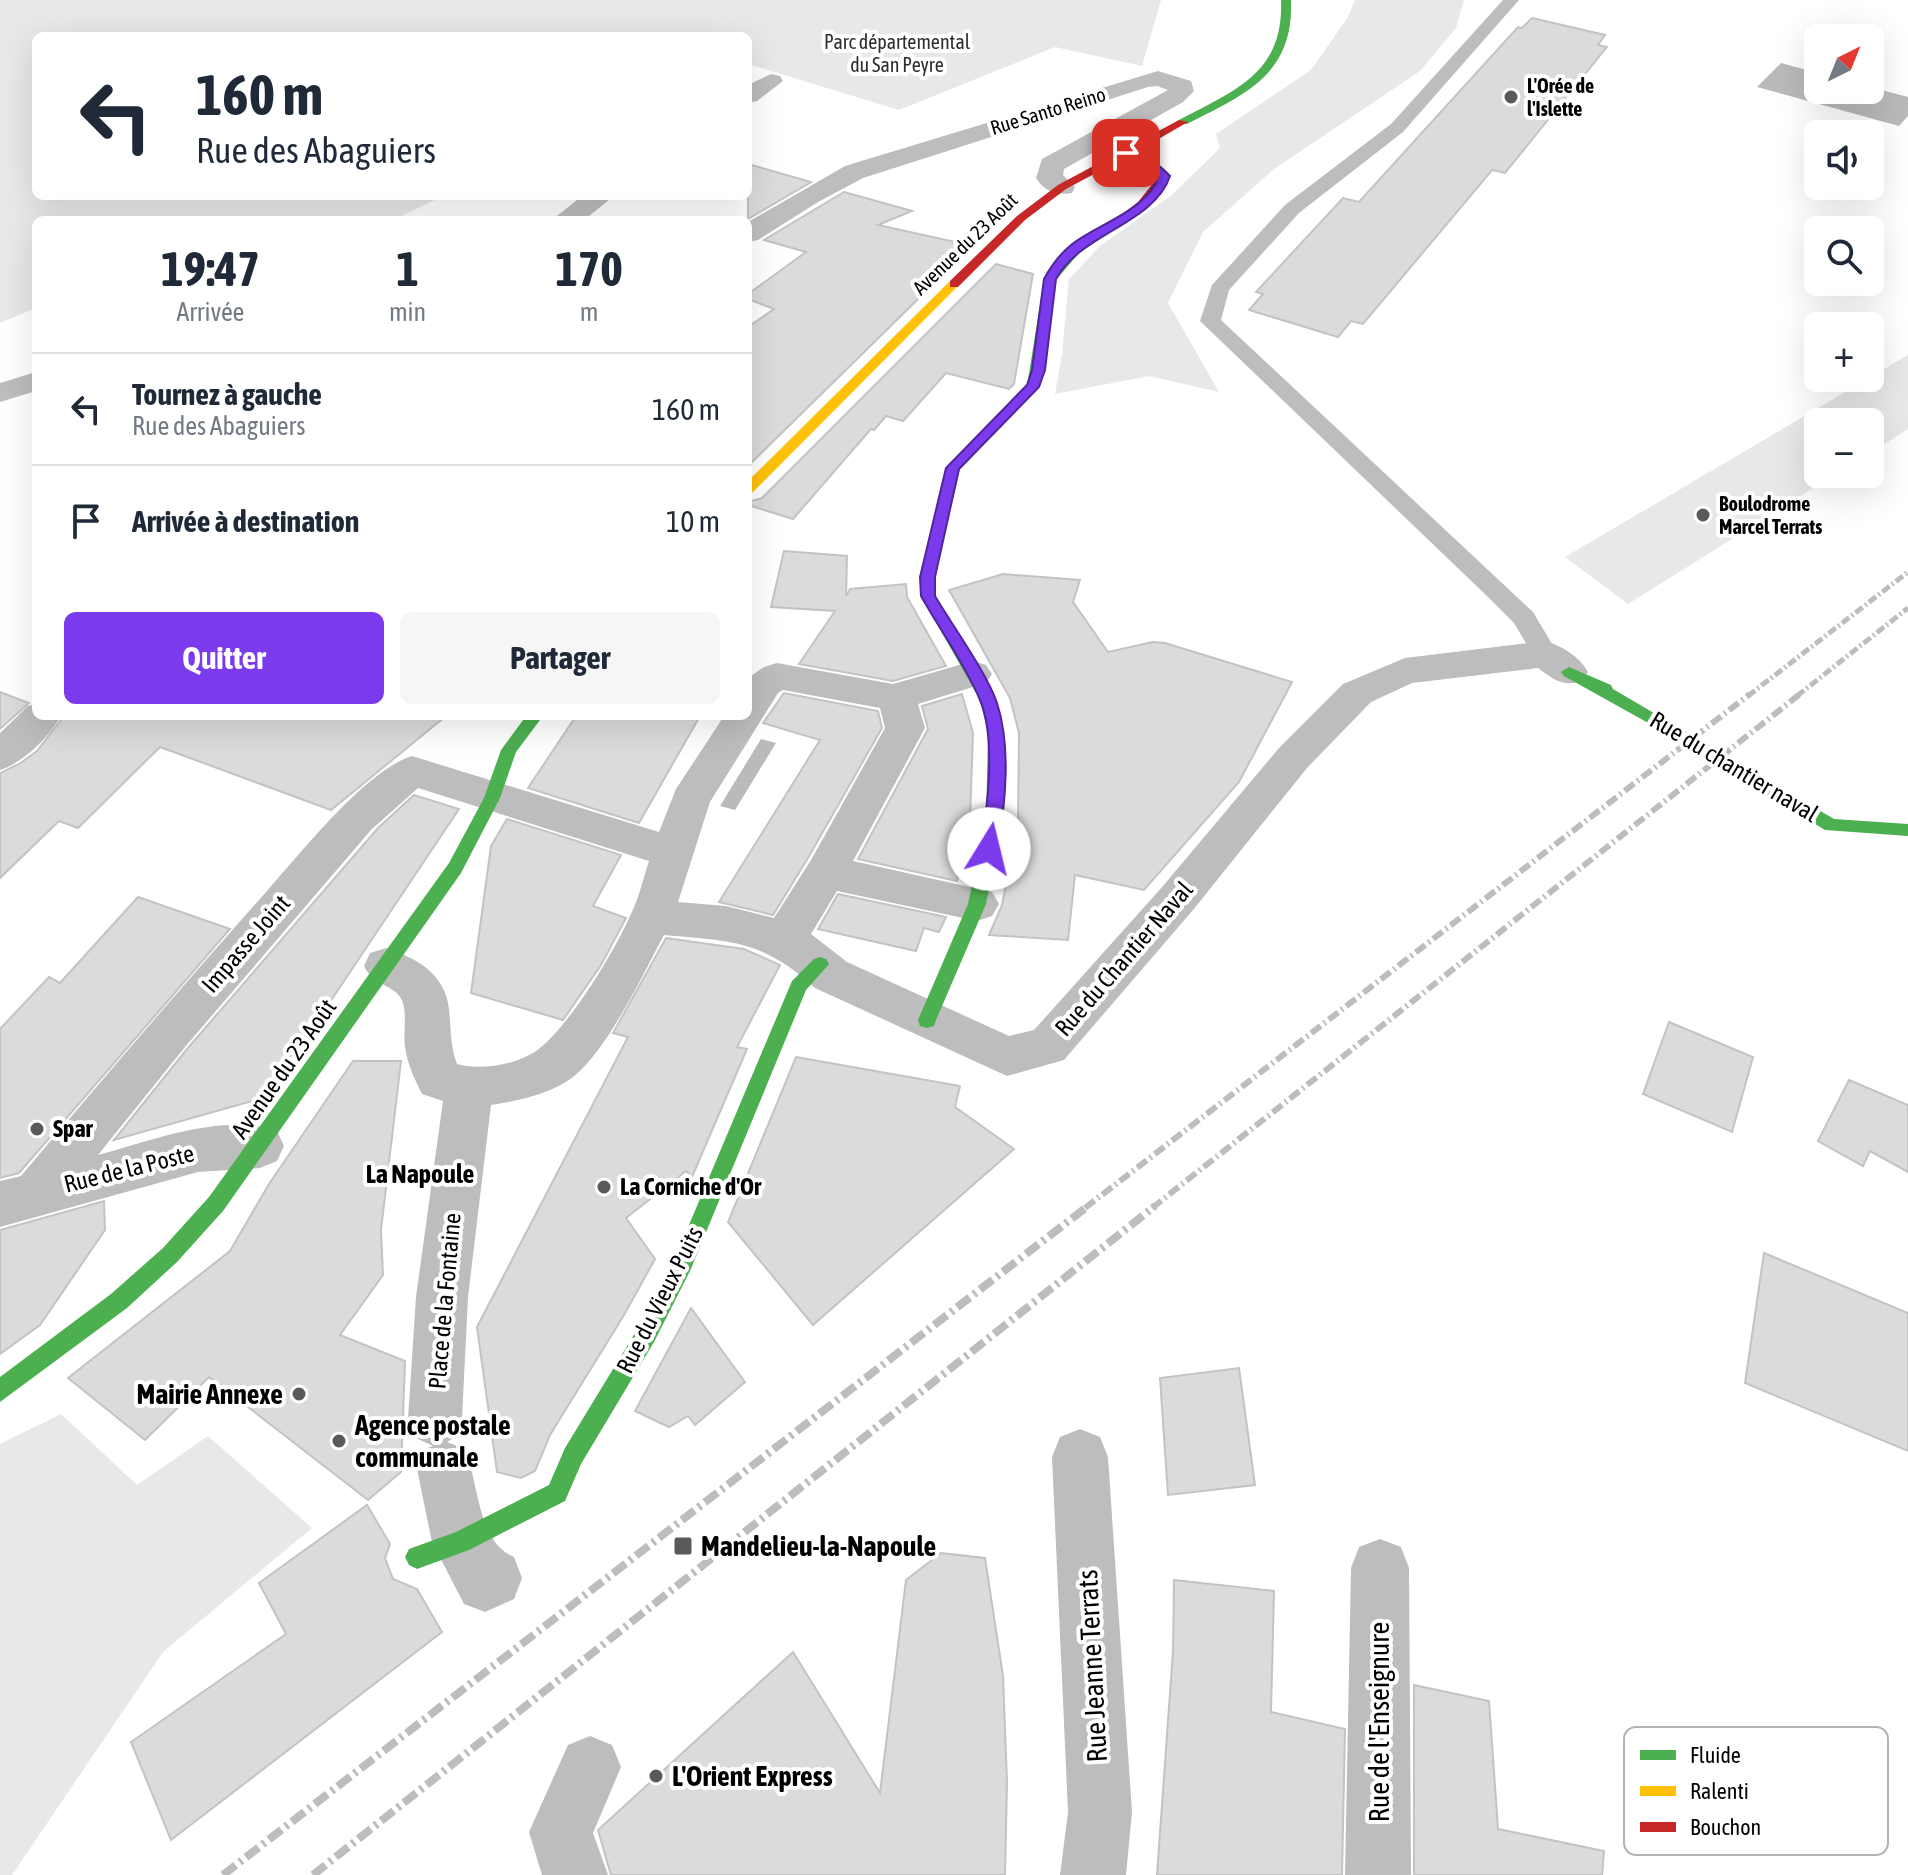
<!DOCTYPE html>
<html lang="fr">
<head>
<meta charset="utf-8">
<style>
	:root { --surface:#fff; --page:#f6f6f7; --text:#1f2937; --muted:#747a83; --line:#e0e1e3; --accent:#7c3aed }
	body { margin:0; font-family:"Asap Condensed",sans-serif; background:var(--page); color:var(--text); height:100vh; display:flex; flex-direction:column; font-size:30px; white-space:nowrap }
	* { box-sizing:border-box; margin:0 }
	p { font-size:26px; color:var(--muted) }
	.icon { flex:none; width:44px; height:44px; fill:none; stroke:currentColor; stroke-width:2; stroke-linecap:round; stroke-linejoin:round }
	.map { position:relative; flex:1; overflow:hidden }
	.sheet { position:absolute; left:32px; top:216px; width:720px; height:504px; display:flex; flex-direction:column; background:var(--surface); border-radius:12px; box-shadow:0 8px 32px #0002 }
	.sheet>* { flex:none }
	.banner { position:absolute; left:32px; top:32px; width:720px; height:168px; border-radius:12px; box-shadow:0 8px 32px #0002; background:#fff; color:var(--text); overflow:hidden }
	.needle { width:52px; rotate:43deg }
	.tools { position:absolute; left:1804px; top:24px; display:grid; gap:16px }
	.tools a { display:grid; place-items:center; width:80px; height:80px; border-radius:12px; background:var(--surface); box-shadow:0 8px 32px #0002; font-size:40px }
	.pin { position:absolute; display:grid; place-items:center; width:68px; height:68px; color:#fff; margin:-34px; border-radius:16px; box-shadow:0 4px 12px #0006 }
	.me { position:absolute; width:88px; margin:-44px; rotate:9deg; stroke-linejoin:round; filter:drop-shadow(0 0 6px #0008) }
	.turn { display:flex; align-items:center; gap:28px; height:168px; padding:0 32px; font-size:36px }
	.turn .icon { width:104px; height:104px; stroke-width:2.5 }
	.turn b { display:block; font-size:56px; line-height:68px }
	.eta { display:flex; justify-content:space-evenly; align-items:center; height:136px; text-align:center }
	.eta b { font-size:48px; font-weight:700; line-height:56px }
	.primary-button { display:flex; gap:16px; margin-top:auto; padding:16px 32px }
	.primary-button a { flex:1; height:92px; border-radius:12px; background:var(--accent); color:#fff; font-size:32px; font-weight:700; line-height:92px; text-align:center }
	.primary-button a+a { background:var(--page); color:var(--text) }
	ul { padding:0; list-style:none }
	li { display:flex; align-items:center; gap:24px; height:112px; padding:0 32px; border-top:2px solid var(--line) }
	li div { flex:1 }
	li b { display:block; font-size:30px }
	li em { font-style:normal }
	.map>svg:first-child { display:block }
	.green { fill:#e8e8e8 }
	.water { fill:#bababa }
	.building { fill:#dbdbdb; stroke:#c3c3c3; stroke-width:2 }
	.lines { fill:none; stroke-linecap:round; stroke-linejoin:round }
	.lane { fill:#bdbdbd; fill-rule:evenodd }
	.street { fill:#bdbdbd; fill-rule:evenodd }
	.fast { fill:#4caf50; fill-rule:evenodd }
	.slow { fill:#ffc107; fill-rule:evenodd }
	.jam { fill:#c62828; fill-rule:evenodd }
	.rail-far2 { stroke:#bdbdbd; stroke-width:5; stroke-dasharray:9 3 2 3; stroke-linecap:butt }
	.rail-far1 { stroke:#bdbdbd; stroke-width:6; stroke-dasharray:12 4 2 4; stroke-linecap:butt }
	.rail { stroke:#bdbdbd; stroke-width:8; stroke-dasharray:16 5 3 5; stroke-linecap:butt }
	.route { fill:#7c3aed; stroke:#51269a; stroke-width:2 }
	.poi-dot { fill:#595959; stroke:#fff; stroke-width:3 }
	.labels { text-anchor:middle; stroke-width:8; stroke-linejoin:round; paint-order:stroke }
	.far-park-label { font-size:20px; fill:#2c2c2c; stroke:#fff }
	.far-poi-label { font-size:20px; font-weight:bold; fill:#000; stroke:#fff; text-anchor:start }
	.far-street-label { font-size:20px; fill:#000; stroke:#fff }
	.street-label { font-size:24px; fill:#000; stroke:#fff }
	.poi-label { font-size:24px; font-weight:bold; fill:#000; stroke:#fff; text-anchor:start }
	.neighbourhood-label { font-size:26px; font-weight:bold; fill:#000; stroke:#fff }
	.near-poi-label { font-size:28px; font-weight:bold; fill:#000; stroke:#fff; text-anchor:start }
	.near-street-label { font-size:28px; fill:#000; stroke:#fff }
	.key { fill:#fff; stroke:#b2b2b2; stroke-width:2 }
	.key-label { font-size:22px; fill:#000 }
</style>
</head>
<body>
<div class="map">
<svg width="1908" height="1875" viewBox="0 0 1908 1875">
	<rect width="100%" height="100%" fill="#fff"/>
	<g class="green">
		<path d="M0 0H1161L1142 66 1055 47 899 110 748 64V36H36V196H443L393 220H36V308L0 323Z"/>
		<path d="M1355 0H1464L1456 28 1420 71 1274 169 1203 232 1168 303 1219 392 1149 376 1055 394 1062 354 1069 279 1100 246 1172 195 1220 148 1216 134 1311 70 1348 17Z"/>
		<path d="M1908 355V429L1870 453V422H1818V474H1836L1628 604 1565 557Z"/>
		<path d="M61 1414 137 1485 208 1436 312 1528 163 1652 12 1875H0V1444Z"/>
	</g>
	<g class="water">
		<path d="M1781 63 1818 73V90H1870V87L1908 97V116L1899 126 1757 87Z"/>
		<path d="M761 739 776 743 735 810 720 806Z"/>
	</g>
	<g class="building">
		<path d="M1532 18 1605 35 1598 45 1607 47 1505 173 1492 170 1363 324 1351 321 1338 337 1249 310 1263 294 1256 292 1343 198 1359 202 1518 27 1522 28Z"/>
		<path d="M748 164 811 182 748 219Z"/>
		<path d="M844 192 912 211 878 225 960 243 951 252 963 255 748 466V327L774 309 748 299V294L806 252 764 240Z"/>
		<path d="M996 264 1033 274 1014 384 1009 389 946 373 903 421 886 416 874 430 871 429 793 519 748 505V502L762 498Z"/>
		<path d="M784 551 847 556 846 596 850 589 906 584 907 597 946 666 893 681 799 664 835 611 771 607Z"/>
		<path d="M1003 574 1080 580 1073 602 1108 652 1153 642 1165 643 1292 682 1239 782 1144 890 1075 875 1068 940 989 935 1002 905 1018 822 1019 733 1010 698 949 590Z"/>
		<path d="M0 692 29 703 0 729Z"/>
		<path d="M784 693 878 711 882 728 808 858 773 915 719 902 820 740 763 723Z"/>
		<path d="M962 694 973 733 970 821 957 881 858 859 928 729 922 706Z"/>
		<path d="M64 716H446L331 810 160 747 78 828 59 821 0 878V773L19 764 37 751Z"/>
		<path d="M576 716H700L639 823 528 788Z"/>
		<path d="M414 795 459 809 328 1005 259 1099 114 1140 187 1049 378 828Z"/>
		<path d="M507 819 621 855 593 906 626 918 601 965 563 1020 471 993 491 846Z"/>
		<path d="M838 894 946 917 939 932 924 928 916 951 818 929Z"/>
		<path d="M138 897 230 929 19 1173 0 1178V1029L49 977 60 983Z"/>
		<path d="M666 938 744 949 780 965 737 1047 747 1049 692 1177 686 1171 626 1218 655 1259 624 1315 550 1435 535 1471 521 1478 497 1472 477 1327 628 1037 613 1033Z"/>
		<path d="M1669 1022 1753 1057 1732 1132 1643 1094Z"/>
		<path d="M796 1057 960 1086 955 1107 1014 1149 813 1325 728 1222Z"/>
		<path d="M353 1061H401L381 1230 383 1275 340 1335 405 1361 401 1472 368 1500 209 1377 145 1440 68 1378 230 1251 269 1184Z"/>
		<path d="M1849 1080 1908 1105V1172L1870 1151 1863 1166 1818 1141Z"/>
		<path d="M104 1201 105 1230 40 1325 0 1354V1230Z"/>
		<path d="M1764 1253 1908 1313V1451L1745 1383Z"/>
		<path d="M691 1308 745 1382 695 1425 688 1416 669 1427 635 1411Z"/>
		<path d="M1239 1368 1255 1485 1168 1495 1160 1378Z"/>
		<path d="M367 1505 390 1544 385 1558 393 1579 417 1589 442 1632 171 1840 131 1742 286 1634 259 1583Z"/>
		<path d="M941 1553 985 1558 1003 1676 1007 1782 1005 1875H611L598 1830 793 1652 880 1793 906 1580Z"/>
		<path d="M1174 1580 1274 1591 1271 1712 1345 1729 1342 1875H1157L1173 1651Z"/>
		<path d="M1414 1685 1489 1701 1498 1829 1604 1851 1602 1875H1414Z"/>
	</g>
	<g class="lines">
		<path class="lane" d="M1503 0H1519L1403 132 1299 213 1229 290 1221 320 1533 612 1558 654 1554 660 1545 663 1536 660 1514 623 1488 597 1200 321 1212 285 1285 205 1391 124Z"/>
		<g class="street">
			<path d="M1158 71 1191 81 1194 91 1183 102 1064 169 1063 175 1075 187 1072 193C1057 196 1044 191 1036 178L1042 159 1168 90 1157 86 1148 87 863 178 818 202 758 240 748 242V222L845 166Z"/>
			<path d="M771 74 780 76 783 81 757 101 748 103V85Z"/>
			<path d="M582 196H614L584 220H552Z"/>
			<path d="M36 372V391L0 402V383Z"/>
			<path d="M1545 641C1562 646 1579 656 1588 672L1582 681C1563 687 1554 680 1538 668L1412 683 1371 702 1307 768 1193 910 1064 1060 1007 1076 815 988C763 940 731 941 664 935 642 976 608 1049 573 1077 551 1094 517 1101 491 1105L468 1297 462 1419 454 1438 447 1442 465 1449C479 1483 477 1542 514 1557L522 1578 514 1599 485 1612 464 1604 432 1542 417 1469 425 1449 433 1446 416 1438 408 1419 416 1297 443 1101 422 1094C415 1080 407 1063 405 1047 403 1033 407 1017 403 1003 398 985 374 987 364 966L370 953 386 948C416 958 445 973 449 1009 451 1028 450 1046 457 1064 481 1071 521 1064 540 1048 572 1022 614 952 631 914 639 898 643 879 649 861L418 788 371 830 185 1047 98 1155C150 1141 225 1112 277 1131L284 1146 277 1161 260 1168 198 1172 0 1227V1181L21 1176C102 1080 183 985 267 891 300 854 366 770 412 756L659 832 676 789 724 716H748V678L764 667 777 663 893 684 973 661 986 665 992 674 986 683 918 704 925 728 853 861 992 892 999 904 992 916 977 921 837 891 811 934 847 962 1009 1036 1034 1030 1163 886 1279 748 1343 684 1405 658ZM783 690 880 708 885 728 811 860 774 918 726 906 678 902 710 802 778 693Z"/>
			<path d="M36 704V716H61C49 737 23 763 0 770V733L28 706Z"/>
			<path d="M1080 1429 1100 1437 1108 1457 1132 1812 1126 1875H1060L1068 1812 1052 1457 1060 1437Z"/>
			<path d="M1380 1539 1401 1547 1409 1568 1411 1875H1345L1351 1568 1359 1547Z"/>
			<path d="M590 1736 612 1745 621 1767 593 1833 608 1875H542L529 1832 568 1745Z"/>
		</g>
		<g class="fast">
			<path d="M1281 0H1291C1294 75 1245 94 1187 124H1179V120C1236 90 1284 73 1281 0Z"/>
			<path d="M1109 224 1119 226 1080 252 1056 280 1039 387 960 469 934 577 935 596 996 700 1004 733 1002 821 986 904 936 1020 934 1026 927 1028 920 1026 918 1020 968 904 986 821 988 733 980 700 921 596 920 577 946 468 1027 386 1044 279 1072 248Z"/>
			<path d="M1569 667 1611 685 1613 689 1834 819 1908 824V836L1825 830 1650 724 1564 676 1561 672Z"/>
			<path d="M526 716H543L516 752 500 798 461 873 223 1211 177 1262 127 1308 0 1402V1377L111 1294 163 1248 209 1197 449 863 484 798 501 750Z"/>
			<path d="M820 957 826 959 829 964 806 990 690 1271 654 1342 581 1464 565 1501 469 1550 417 1569 409 1565 405 1557 409 1549 456 1532 549 1485 565 1448 638 1328 675 1258 792 981 814 959Z"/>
		</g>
		<path class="slow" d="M950 281 960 284 753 492 748 493V481Z"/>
		<path class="jam" d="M1179 120 1188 122 1134 153 1157 164 1169 176C1156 199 1139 214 1117 228L1107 226 1138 202 1158 177 1149 168 1126 157 1066 189 1025 220 958 287H950V281L1017 216 1058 185Z"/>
		<g class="rail-far2">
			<path d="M1748 696 1908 572"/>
			<path d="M1797 696 1908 608"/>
		</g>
		<g class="rail-far1">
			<path d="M1085 1208 1750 694"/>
			<path d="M1152 1208 1800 694"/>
		</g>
		<g class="rail">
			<path d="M223 1875 1088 1206"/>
			<path d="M313 1875 1155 1206"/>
		</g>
	</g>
	<path class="route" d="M1122 151C1139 150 1159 164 1170 176 1154 224 1081 233 1056 279L1045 370 1039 387 959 469 935 577V596C952 625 987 673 997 703 1011 746 1006 804 997 849L989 855 980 849C988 808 996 738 980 700 965 664 940 630 921 596L920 577 946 468 1027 385 1032 370 1044 279C1051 266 1060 254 1071 245 1097 224 1147 211 1158 177L1122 155Z"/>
	<g class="poi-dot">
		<circle cx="1511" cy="97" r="8"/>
		<circle cx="1703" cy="515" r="8"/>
		<circle cx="37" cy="1129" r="8"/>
		<circle cx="604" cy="1187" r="8"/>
		<circle cx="299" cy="1394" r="8"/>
		<circle cx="339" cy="1441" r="8"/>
		<rect x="673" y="1536" width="20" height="20" rx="4"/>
		<circle cx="656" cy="1776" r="8"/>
	</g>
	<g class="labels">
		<g class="far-park-label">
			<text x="897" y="49">Parc départemental<tspan x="897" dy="23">du San Peyre</tspan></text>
		</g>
		<g class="far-poi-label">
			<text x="1527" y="93">L'Orée de<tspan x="1527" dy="23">l'Islette</tspan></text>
			<text x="1719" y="511">Boulodrome<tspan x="1719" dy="23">Marcel Terrats</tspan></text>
		</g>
		<g class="far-street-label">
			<text transform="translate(1048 111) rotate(-17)" y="7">Rue Santo Reino</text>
			<text transform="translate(965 244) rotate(-44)" y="7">Avenue du 23 Août</text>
		</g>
		<g class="street-label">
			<text transform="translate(1734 767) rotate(31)" y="8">Rue du chantier naval</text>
			<text transform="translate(246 944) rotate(-49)" y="8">Impasse Joint</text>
			<text transform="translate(1124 959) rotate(-49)" y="8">Rue du Chantier Naval</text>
			<text transform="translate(284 1069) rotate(-55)" y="8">Avenue du 23 Août</text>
			<text transform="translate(129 1169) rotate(-14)" y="8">Rue de la Poste</text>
			<text transform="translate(660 1300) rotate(-63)" y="8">Rue du Vieux Puits</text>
			<text transform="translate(445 1301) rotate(-85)" y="8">Place de la Fontaine</text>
		</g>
		<g class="poi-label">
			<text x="53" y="1137">Spar</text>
			<text x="620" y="1195">La Corniche d'Or</text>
		</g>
		<g class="neighbourhood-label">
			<text x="420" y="1183">La Napoule</text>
		</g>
		<g class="near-poi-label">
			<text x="283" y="1404" text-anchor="end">Mairie Annexe</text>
			<text x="355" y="1435">Agence postale<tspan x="355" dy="32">communale</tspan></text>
			<text x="701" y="1556">Mandelieu-la-Napoule</text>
			<text x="672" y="1786">L'Orient Express</text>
		</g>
		<g class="near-street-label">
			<text transform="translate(1092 1666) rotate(-93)" y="10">Rue Jeanne Terrats</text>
			<text transform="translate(1379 1722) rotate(-90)" y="10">Rue de l'Enseignure</text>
		</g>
	</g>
	<rect x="1624" y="1727" width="264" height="128" rx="12" class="key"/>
	<rect x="1640" y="1750" width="36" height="10" fill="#4caf50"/>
	<rect x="1640" y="1786" width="36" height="10" fill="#ffc107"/>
	<rect x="1640" y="1822" width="36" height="10" fill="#c62828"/>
	<g class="key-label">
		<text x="1690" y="1763">Fluide</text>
		<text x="1690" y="1799">Ralenti</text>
		<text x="1690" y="1835">Bouchon</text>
	</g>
</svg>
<div class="tools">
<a><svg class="needle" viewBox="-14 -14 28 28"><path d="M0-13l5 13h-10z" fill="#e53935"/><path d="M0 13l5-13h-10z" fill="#747a83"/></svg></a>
<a><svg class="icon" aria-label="sound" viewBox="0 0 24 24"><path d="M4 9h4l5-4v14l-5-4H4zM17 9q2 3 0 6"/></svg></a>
<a><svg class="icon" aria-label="search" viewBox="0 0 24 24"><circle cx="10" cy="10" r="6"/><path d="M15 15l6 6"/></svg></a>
<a>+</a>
<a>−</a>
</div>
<div class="pin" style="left:1126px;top:153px;background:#d93025"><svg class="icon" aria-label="arrive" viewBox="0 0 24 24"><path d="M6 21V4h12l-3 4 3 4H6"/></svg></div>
<svg class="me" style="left:989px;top:849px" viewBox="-20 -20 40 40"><circle r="19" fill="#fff"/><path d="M0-13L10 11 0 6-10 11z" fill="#7c3aed"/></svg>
<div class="banner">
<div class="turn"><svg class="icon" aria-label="left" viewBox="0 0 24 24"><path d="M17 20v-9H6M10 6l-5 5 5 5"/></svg><div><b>160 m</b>Rue des Abaguiers</div></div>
</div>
<section class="sheet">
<div class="eta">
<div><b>19:47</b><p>Arrivée</p></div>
<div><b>1</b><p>min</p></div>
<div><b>170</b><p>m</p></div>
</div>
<ul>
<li><svg class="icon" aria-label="left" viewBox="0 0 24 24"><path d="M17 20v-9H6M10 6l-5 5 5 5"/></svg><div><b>Tournez à gauche</b><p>Rue des Abaguiers</p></div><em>160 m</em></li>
<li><svg class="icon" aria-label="arrive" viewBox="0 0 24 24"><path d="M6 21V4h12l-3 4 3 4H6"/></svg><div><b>Arrivée à destination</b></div><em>10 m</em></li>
</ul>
<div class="primary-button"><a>Quitter</a><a>Partager</a></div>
</section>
</div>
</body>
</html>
